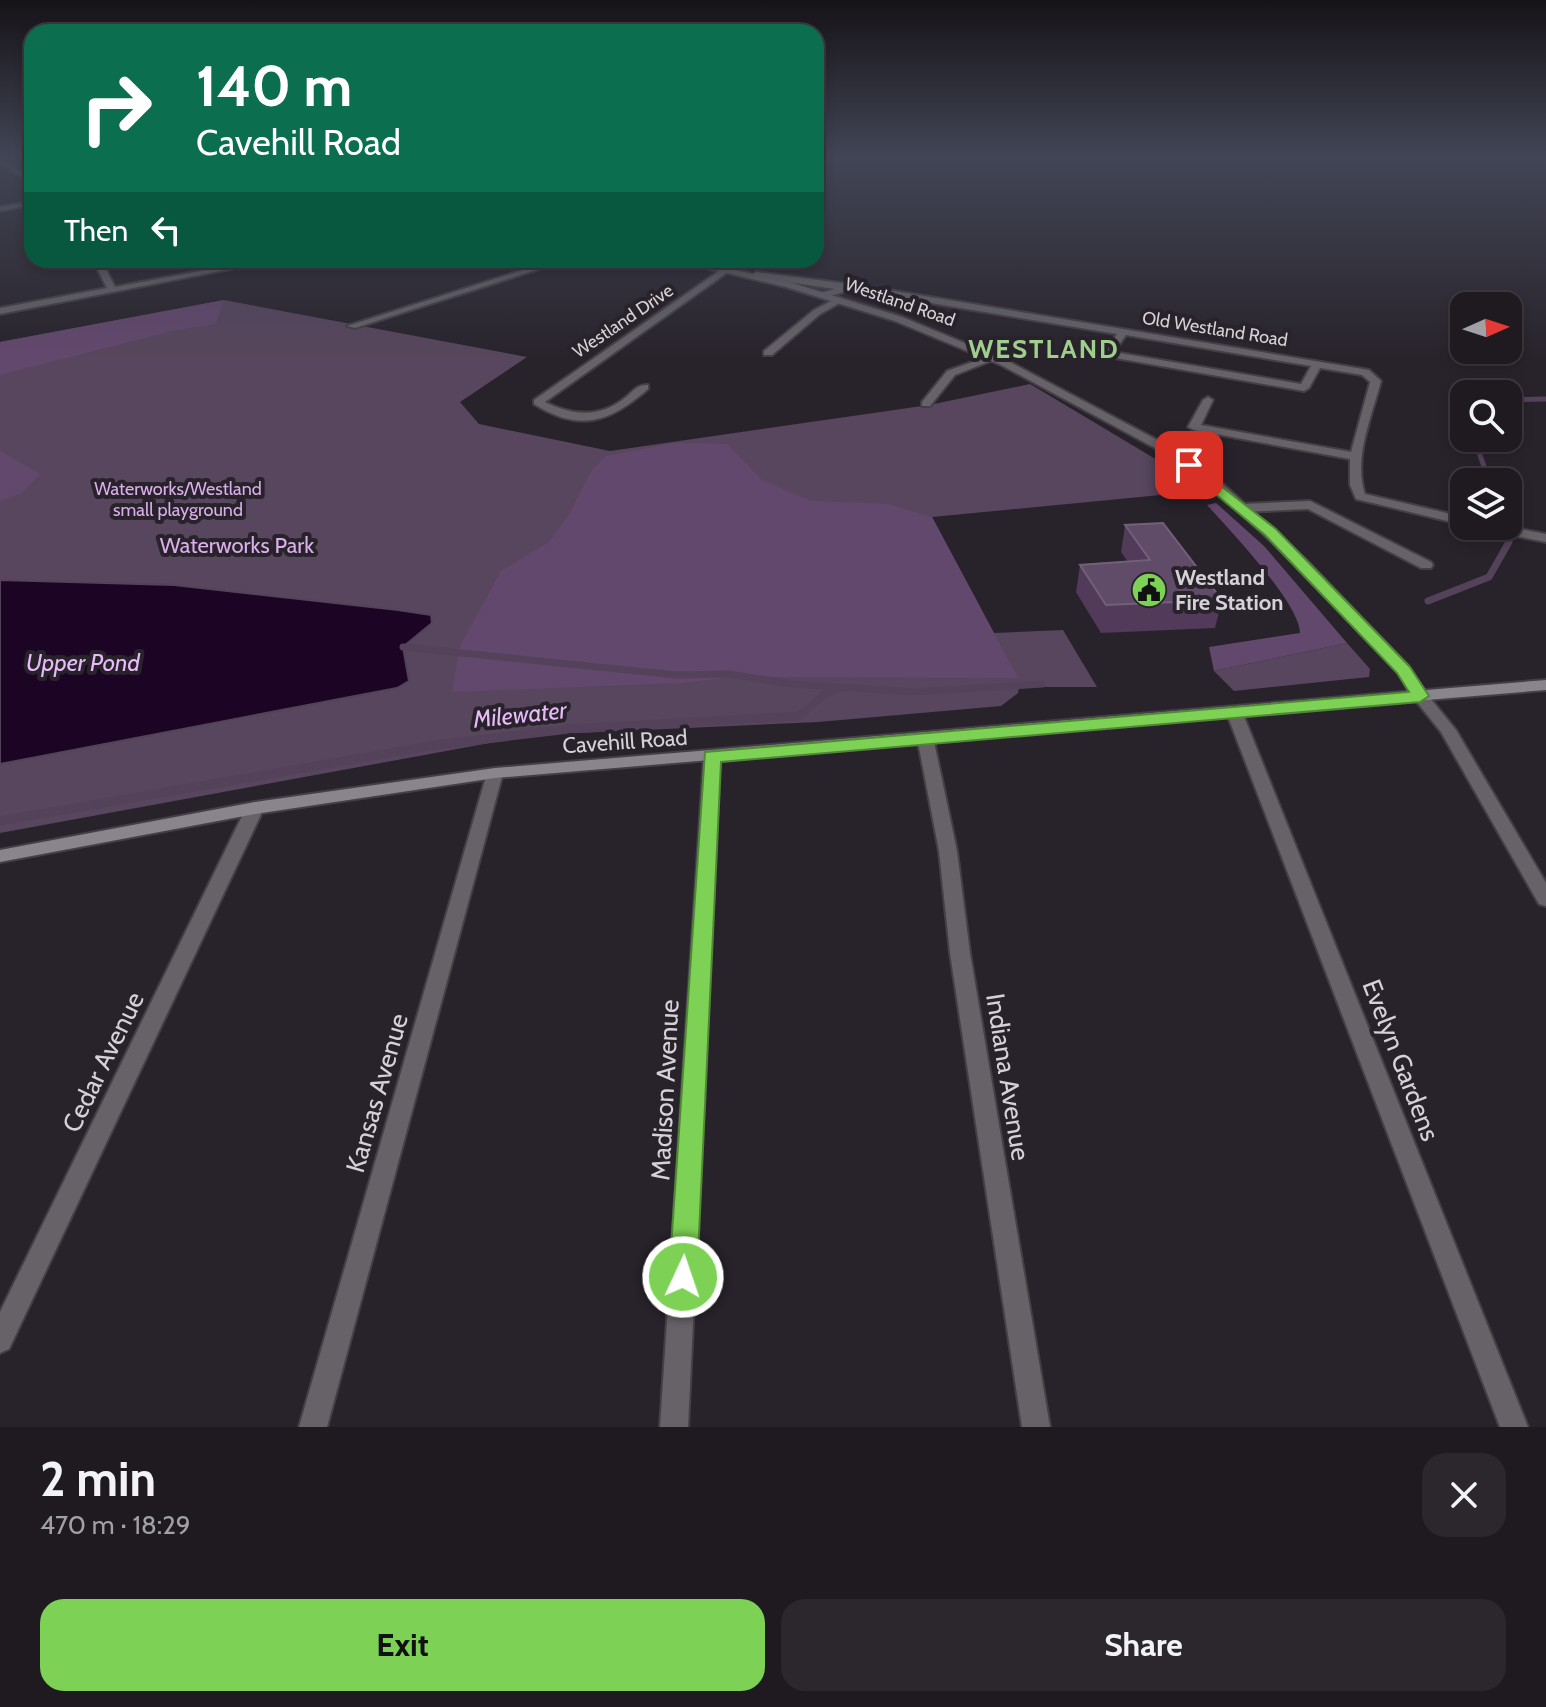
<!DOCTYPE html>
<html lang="en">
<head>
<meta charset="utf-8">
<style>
	:root { --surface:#1e1a20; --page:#2b272d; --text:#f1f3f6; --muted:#a1a1a5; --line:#3c383e; --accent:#7dd154 }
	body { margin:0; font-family:Cabin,sans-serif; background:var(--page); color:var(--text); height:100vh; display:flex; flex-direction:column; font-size:30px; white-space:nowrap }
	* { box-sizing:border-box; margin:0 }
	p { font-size:26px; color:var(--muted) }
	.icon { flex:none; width:44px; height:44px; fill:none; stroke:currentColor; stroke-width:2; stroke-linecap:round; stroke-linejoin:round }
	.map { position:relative; height:1427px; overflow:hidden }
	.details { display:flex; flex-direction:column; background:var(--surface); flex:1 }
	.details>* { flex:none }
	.banner { position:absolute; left:24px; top:24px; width:800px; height:244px; border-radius:24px; box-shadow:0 4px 12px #0003,0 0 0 2px var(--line); background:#0b6e4f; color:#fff; overflow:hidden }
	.needle { width:52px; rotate:87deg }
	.controls { position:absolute; left:1450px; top:292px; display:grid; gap:16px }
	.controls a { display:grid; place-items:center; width:72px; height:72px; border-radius:16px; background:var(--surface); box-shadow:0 4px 12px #0003,0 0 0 2px var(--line); font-size:40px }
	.pin { position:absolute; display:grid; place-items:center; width:68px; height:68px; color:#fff; margin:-34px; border-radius:16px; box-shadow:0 4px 12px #0006 }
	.me { position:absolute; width:88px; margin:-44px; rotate:3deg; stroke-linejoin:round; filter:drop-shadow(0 0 6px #0008) }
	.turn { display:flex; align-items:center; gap:28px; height:168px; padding:0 40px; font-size:36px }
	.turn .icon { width:104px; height:104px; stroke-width:2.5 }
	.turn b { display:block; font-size:56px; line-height:68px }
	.then { display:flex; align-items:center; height:76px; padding:0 40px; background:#0003; gap:16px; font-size:30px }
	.round { display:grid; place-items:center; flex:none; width:84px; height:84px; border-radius:24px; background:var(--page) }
	.overview { display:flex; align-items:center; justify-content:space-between; height:136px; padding:0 40px }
	h1 { font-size:48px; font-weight:700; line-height:60px }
	.cta { display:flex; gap:16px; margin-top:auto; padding:16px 40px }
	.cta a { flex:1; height:92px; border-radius:24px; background:var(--accent); color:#111; font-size:32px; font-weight:700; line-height:92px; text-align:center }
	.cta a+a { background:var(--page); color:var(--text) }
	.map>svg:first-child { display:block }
	.green { fill:#57465d }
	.forest { fill:#63486d }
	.water { fill:#1c0524; stroke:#54425a; stroke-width:2 }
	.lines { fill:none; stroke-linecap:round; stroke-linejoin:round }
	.stream-far2 { stroke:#54425a; stroke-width:5 }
	.stream-far1 { stroke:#54425a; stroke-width:7 }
	.stream { stroke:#54425a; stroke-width:9 }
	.minor-casing { stroke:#443f47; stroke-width:4 }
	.tertiary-casing { stroke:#443f47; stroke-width:4 }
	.secondary-casing { stroke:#443f47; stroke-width:4 }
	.minor { fill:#666267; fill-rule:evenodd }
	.tertiary { fill:#666267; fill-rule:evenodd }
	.secondary { fill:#8a858c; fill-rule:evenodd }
	.wall { fill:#523a5a }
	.building { fill:#604b68; stroke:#726079; stroke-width:2 }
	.route { fill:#7dd154; stroke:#518837; stroke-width:2 }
	.labels { text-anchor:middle; stroke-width:8; stroke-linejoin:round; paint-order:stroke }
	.far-street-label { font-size:18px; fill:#d5d1d7; stroke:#28232b }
	.far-park-label { font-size:18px; fill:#daaeeb; stroke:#28232b }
	.park-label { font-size:22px; fill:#daaeeb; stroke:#28232b }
	.poi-label { font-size:22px; font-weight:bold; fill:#d5d1d7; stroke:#28232b; text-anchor:start }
	.street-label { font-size:22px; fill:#d5d1d7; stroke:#28232b }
	.water-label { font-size:24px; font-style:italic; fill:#e7baf8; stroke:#28232b }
	.far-district-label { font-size:26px; font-weight:bold; letter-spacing:2px; fill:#a0ce8d; stroke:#28232b }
	.near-street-label { font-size:26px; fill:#d5d1d7; stroke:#28232b }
</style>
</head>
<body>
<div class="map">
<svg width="1546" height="1427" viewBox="0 0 1546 1427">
	<rect width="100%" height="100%" fill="#28232b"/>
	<g class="green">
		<path d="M224 300 527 357 460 402 479 424 610 451 929 405 1030 384 1204 488 1202 491 932 517 994 633 1063 630 1097 687H1019L1018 693 1001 706 818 722 533 735 0 833V342Z"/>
		<path d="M1347 643 1370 669 1369 677 1234 691 1214 671Z"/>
	</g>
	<g class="forest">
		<path d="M224 300 216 324 177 330 0 375V342Z"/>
		<path d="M675 443 727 444 762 480 811 501 888 504 932 517 1018 678 734 677 682 683 452 692 460 646 501 571 549 542 568 516 592 470 606 456Z"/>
		<path d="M0 451 40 474 22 493 0 501Z"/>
		<path d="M1216 503 1264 546 1347 643 1214 671 1209 647 1300 633C1300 604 1229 529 1207 505Z"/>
	</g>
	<path class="water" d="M0 580 174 585 398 610 431 615 432 623 403 647 409 681 397 688 0 764Z"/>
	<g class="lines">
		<g class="stream-far2">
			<path d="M1508 400 1546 399"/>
			<path d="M1474 438 1488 478"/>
		</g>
		<g class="stream-far1">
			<path d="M1488 476 1490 482"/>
			<path d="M1428 601 1489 577 1509 542 1505 526"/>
			<path d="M403 647 676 675 729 674 793 684 914 692 1042 684"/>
			<path d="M802 714 825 694 841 688"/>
		</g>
		<path class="stream" d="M0 821 436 745 569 729 799 716 804 712"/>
		<defs>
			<g id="minor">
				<path d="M0 159 32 178V183L0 164Z"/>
				<path d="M32 201V205L0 211V207Z"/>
				<path d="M93 260H101L115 287 258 260H276L0 314V308L107 288Z"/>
				<path d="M554 260H567L355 328 347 326Z"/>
				<path d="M725 267 732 269 545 402C573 416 601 418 626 397 633 391 638 384 648 385V389C610 422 580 433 534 404V400Z"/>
				<path d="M756 272 864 286 1369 370 1381 381C1372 416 1353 458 1365 494L1464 517V525L1356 499 1350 485V459L1194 430 1188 427 1203 400 1208 397 1213 400 1201 425 1351 452 1370 382 1362 375 1320 368 1309 388 1304 391 1104 356 1103 354 1117 334 864 292 847 291 823 298 820 297V293L835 289 753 277 752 275ZM1126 335 1311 366 1301 384 1114 352Z"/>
				<path d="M837 298 845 300 820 314 772 355H764V351L814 310Z"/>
				<path d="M992 355 1001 357 955 375 930 406H922V402L947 371Z"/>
				<path d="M1310 501 1431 562 1433 565 1431 568H1421L1308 509 1243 512 1237 508 1243 504Z"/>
				<path d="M1478 526H1505L1546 534V542L1485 530Z"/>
				<path d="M1420 691 1426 693 1456 730 1546 883V906L1539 904 1441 732 1412 696Z"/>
				<path d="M1235 709 1243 714 1528 1427H1500L1227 714Z"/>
				<path d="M925 732 933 737 957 851 970 953 1050 1427H1022L950 953 939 851 917 737Z"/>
				<path d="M712 752 720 757 688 1427H660L704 757Z"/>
				<path d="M495 768 503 773 327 1427H299L487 773Z"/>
				<path d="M255 802 264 808 9 1349 0 1353V1312L246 808Z"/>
			</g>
			<path id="tertiary" d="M672 260H690L789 282 902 317 1008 361 1163 443 1224 485 1306 560 1409 667 1428 696 1426 699H1414L1398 672 1270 540 1215 490 1155 448 1001 365 895 321 786 287Z"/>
			<path id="secondary" d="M1546 680V690L495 778 255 814 0 862V850L255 802 495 768Z"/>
		</defs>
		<use href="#minor" class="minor-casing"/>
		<use href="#tertiary" class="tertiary-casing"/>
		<use href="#secondary" class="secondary-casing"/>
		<use href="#minor" class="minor"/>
		<use href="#tertiary" class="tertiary"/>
		<use href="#secondary" class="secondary"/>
	</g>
	<path class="wall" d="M1125 525 1222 600 1215 628 1101 633 1076 592 1080 565 1128 562 1121 552Z"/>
	<path class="building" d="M1163 523 1222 600 1106 605 1080 565 1150 560 1125 525Z"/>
	<linearGradient id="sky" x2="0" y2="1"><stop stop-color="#161318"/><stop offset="0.44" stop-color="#424555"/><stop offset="1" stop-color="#424555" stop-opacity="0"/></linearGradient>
	<rect width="1546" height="358" fill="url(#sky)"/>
	<path class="route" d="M1189 461 1276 529 1410 667 1429 696 1420 702 721 762 697 1277 693 1287 683 1291 673 1287 669 1277 705 752 1409 692 1397 673 1265 535 1184 468V462Z"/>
	<defs>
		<symbol id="civic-disc" viewBox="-11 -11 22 22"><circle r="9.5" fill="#7dd154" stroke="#28232b"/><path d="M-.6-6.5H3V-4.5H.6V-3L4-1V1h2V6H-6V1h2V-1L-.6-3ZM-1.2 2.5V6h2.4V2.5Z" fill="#111"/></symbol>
	</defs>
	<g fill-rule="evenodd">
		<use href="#civic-disc" x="1129" y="570" width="40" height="40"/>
	</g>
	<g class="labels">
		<g class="far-street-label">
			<text transform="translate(900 302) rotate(19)" y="6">Westland Road</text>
			<text transform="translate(623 321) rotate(-34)" y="6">Westland Drive</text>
			<text transform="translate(1215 329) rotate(9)" y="6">Old Westland Road</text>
		</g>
		<g class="far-park-label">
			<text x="178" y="495">Waterworks/Westland<tspan x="178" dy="21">small playground</tspan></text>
		</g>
		<g class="park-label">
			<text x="237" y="553">Waterworks Park</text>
		</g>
		<g class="poi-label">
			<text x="1175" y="585">Westland<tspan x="1175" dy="25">Fire Station</tspan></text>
		</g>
		<g class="street-label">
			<text transform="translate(625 741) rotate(-4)" y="8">Cavehill Road</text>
		</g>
		<g class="water-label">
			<text x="83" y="671">Upper Pond</text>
			<text transform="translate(520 715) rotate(-6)" y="8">Milewater</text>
		</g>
		<g class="far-district-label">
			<text x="1044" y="358">WESTLAND</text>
		</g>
		<g class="near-street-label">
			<text transform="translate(1401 1060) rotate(69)" y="9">Evelyn Gardens</text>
			<text transform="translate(103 1062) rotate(-64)" y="9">Cedar Avenue</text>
			<text transform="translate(1008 1077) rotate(81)" y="9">Indiana Avenue</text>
			<text transform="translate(665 1090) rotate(-87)" y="9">Madison Avenue</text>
			<text transform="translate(377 1093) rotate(-74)" y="9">Kansas Avenue</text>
		</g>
	</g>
</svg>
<div class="controls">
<a><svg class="needle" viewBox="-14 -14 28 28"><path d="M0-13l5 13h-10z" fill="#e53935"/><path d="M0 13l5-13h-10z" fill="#a1a1a5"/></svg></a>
<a><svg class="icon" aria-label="search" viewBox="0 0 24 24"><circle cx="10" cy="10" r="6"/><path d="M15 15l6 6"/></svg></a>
<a><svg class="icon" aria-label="layers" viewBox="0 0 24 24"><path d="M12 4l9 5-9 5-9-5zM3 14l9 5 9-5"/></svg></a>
</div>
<div class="pin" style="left:1189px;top:465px;background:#d93025"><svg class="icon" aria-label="arrive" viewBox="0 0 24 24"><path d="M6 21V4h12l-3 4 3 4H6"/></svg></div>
<svg class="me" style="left:683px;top:1277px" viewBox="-20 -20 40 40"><circle r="17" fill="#7dd154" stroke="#fff" stroke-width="3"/><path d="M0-11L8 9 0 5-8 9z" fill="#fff"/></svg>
<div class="banner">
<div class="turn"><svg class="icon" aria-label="right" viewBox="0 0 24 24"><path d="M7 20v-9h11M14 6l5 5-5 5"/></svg><div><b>140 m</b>Cavehill Road</div></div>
<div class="then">Then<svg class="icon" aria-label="left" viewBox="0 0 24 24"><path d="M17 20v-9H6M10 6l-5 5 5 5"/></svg></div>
</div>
</div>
<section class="details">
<div class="overview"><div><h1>2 min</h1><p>470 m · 18:29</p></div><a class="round"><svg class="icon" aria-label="close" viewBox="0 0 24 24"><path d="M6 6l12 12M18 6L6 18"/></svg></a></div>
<div class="cta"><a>Exit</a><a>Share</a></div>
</section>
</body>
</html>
